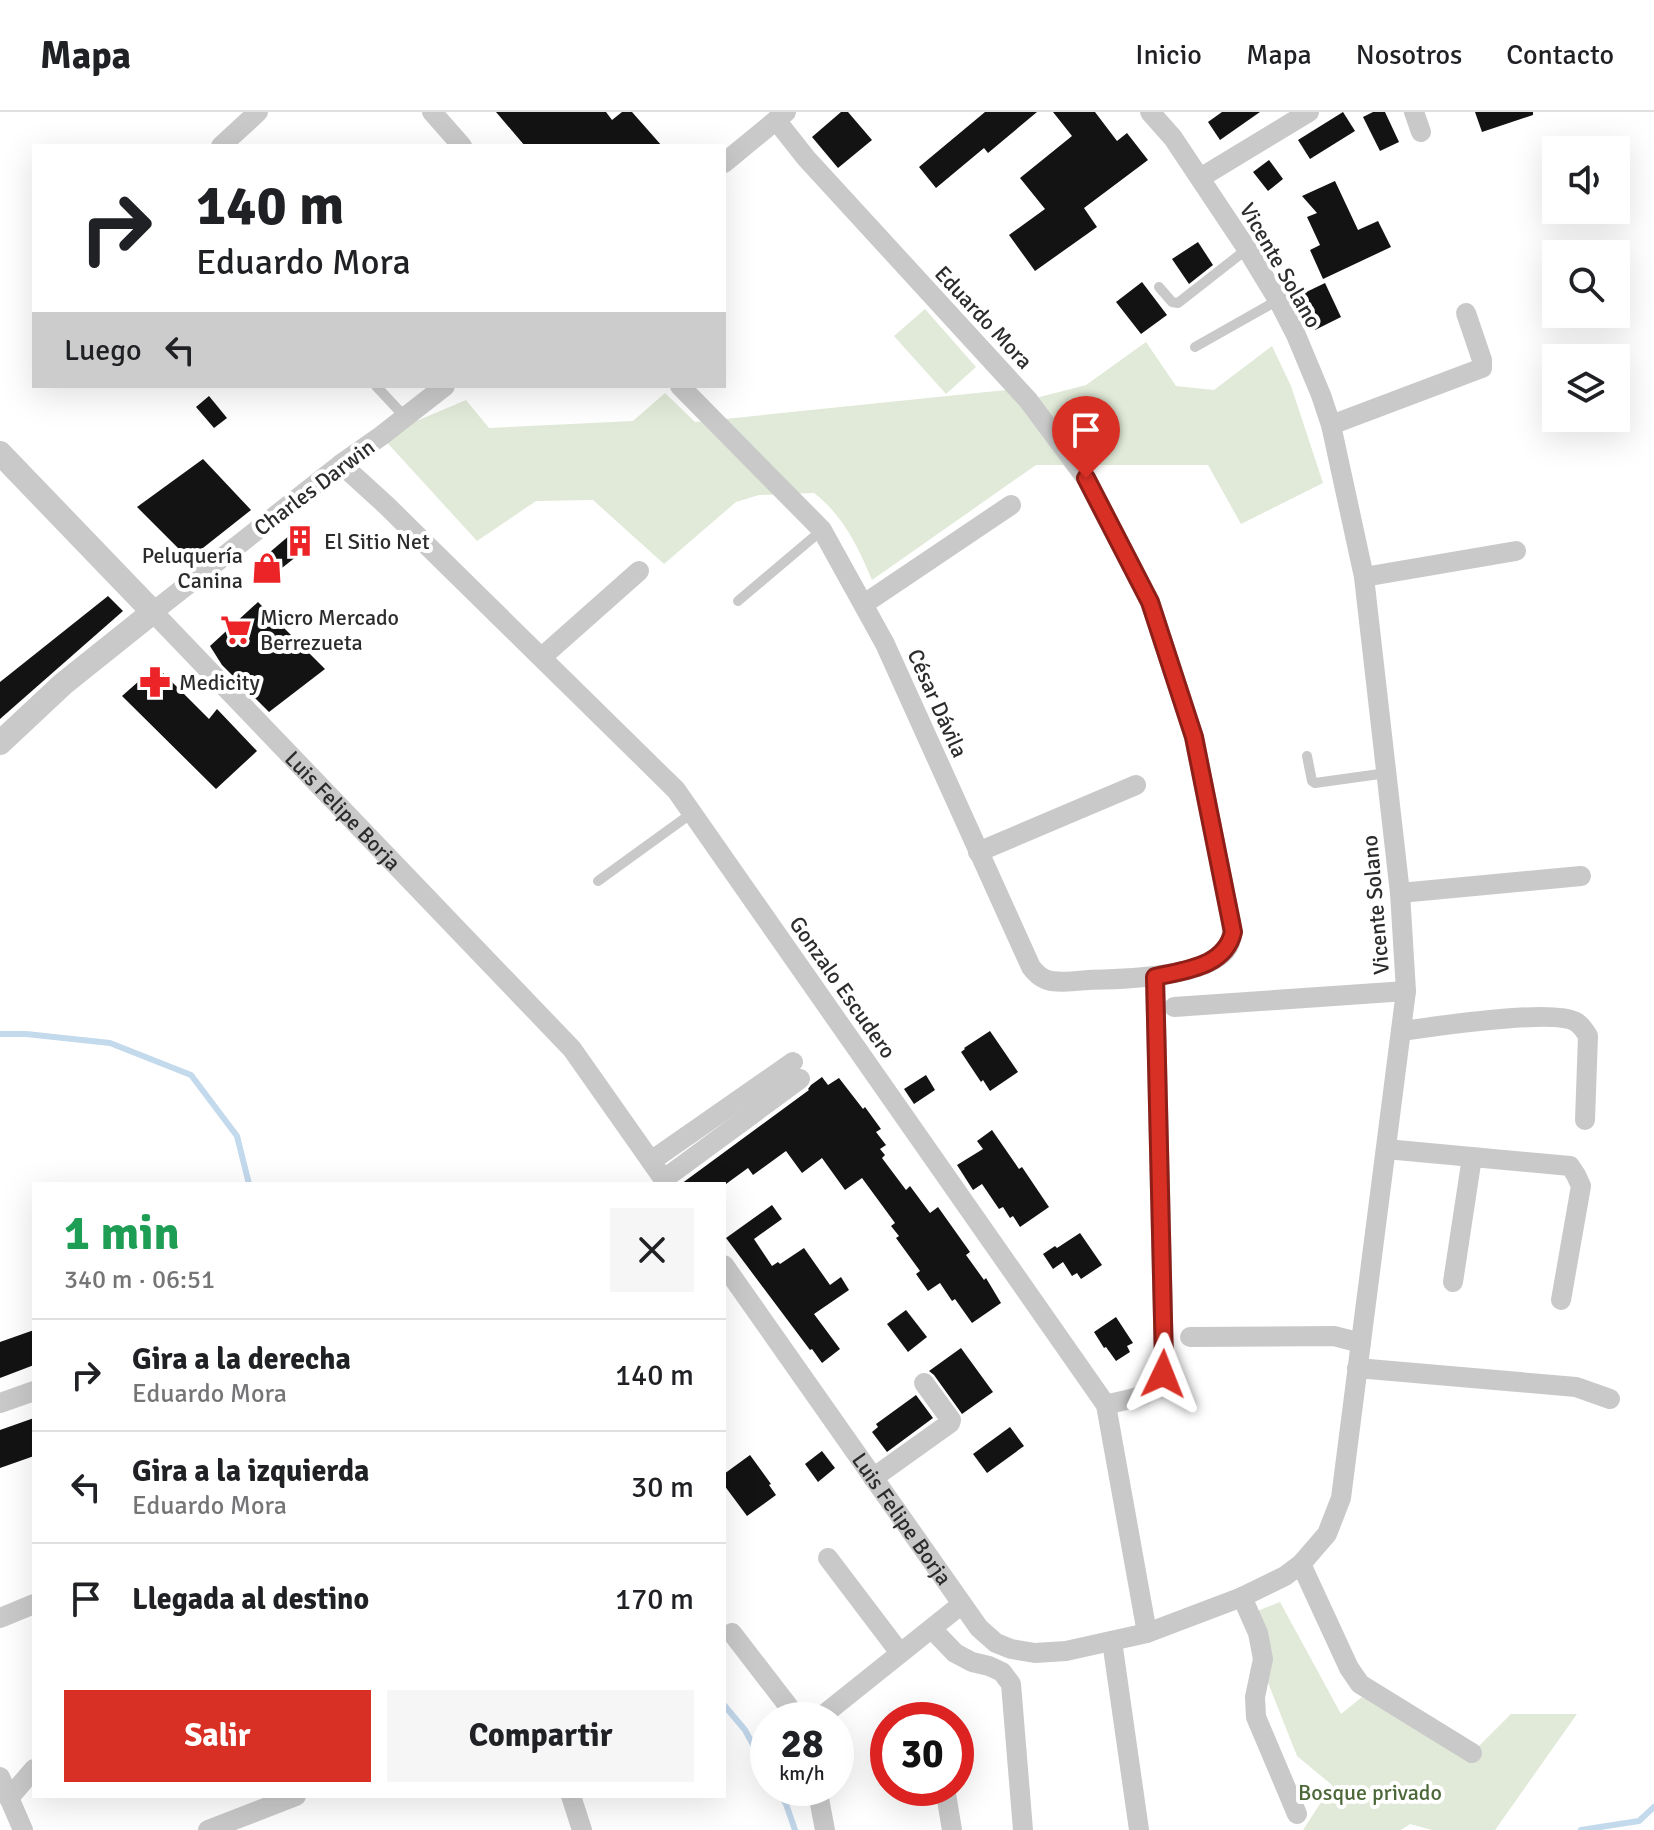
<!DOCTYPE html>
<html lang="es">
<head>
<meta charset="utf-8">
<style>
	:root { --surface:#fff; --page:#f6f6f6; --text:#202124; --muted:#757577; --line:#e0e0e0; --accent:#d93025 }
	body { margin:0; font-family:Signika,sans-serif; background:var(--page); color:var(--text); height:100vh; display:flex; flex-direction:column; font-size:30px; white-space:nowrap }
	* { box-sizing:border-box; margin:0 }
	p { font-size:26px; color:var(--muted) }
	.icon { flex:none; width:44px; height:44px; fill:none; stroke:currentColor; stroke-width:2; stroke-linecap:round; stroke-linejoin:round }
	.map { position:relative; flex:1; overflow:hidden }
	.drawer { position:absolute; left:32px; top:1070px; width:694px; height:616px; display:flex; flex-direction:column; background:var(--surface); border-radius:0px; box-shadow:0 8px 32px #0002 }
	.drawer>* { flex:none }
	.banner { position:absolute; left:32px; top:32px; width:694px; height:244px; border-radius:0px; box-shadow:0 8px 32px #0002; background:#fff; color:var(--text); overflow:hidden }
	.buttons { position:absolute; left:1542px; top:24px; display:grid; gap:16px }
	.buttons a { display:grid; place-items:center; width:88px; height:88px; border-radius:0px; background:var(--surface); box-shadow:0 8px 32px #0002; font-size:40px }
	.speed { position:absolute; left:750px; top:1590px; display:flex; gap:16px; font-size:40px; font-weight:700; text-align:center }
	.speed>* { display:grid; place-content:center; width:104px; height:104px; border-radius:50%; background:var(--surface); box-shadow:0 8px 32px #0002; line-height:1 }
	.speed small { font-size:20px; font-weight:400 }
	.speed .limit { border:12px solid #d22; background:#fff; color:#111 }
	.pin { position:absolute; display:grid; place-items:center; width:68px; height:68px; color:#fff; margin:-82px -34px; border-radius:50% 50% 50% 0; rotate:-45deg; box-shadow:0 0 8px #0007 }
	.pin .icon { rotate:45deg }
	.me { position:absolute; width:88px; margin:-44px; rotate:2deg; stroke-linejoin:round; filter:drop-shadow(0 0 6px #0008) }
	.turn { display:flex; align-items:center; gap:28px; height:168px; padding:0 32px; font-size:36px }
	.turn .icon { width:104px; height:104px; stroke-width:2.5 }
	.turn b { display:block; font-size:56px; line-height:68px }
	.then { display:flex; align-items:center; height:76px; padding:0 32px; background:#0003; gap:16px; font-size:30px }
	.round { display:grid; place-items:center; flex:none; width:84px; height:84px; border-radius:0px; background:var(--page) }
	.summary { display:flex; align-items:center; justify-content:space-between; height:136px; padding:0 32px }
	h1 { font-size:48px; font-weight:800; line-height:60px; color:#1e9e55 }
	.cta { display:flex; gap:16px; margin-top:auto; padding:16px 32px }
	.cta a { flex:1; height:92px; border-radius:0px; background:var(--accent); color:#fff; font-size:32px; font-weight:800; line-height:92px; text-align:center }
	.cta a+a { background:var(--page); color:var(--text) }
	ul { padding:0; list-style:none }
	li { display:flex; align-items:center; gap:24px; height:112px; padding:0 32px; border-top:2px solid var(--line) }
	li div { flex:1 }
	li b { display:block; font-size:30px }
	li em { font-style:normal }
	header { display:flex; align-items:center; gap:48px; box-sizing:border-box; height:112px; padding:0 40px; background:var(--surface); border-bottom:2px solid var(--line) }
	header strong { font-size:38px }
	nav { display:flex; gap:44px; margin-inline-start:auto; font-size:28px }
	.map>svg:first-child { display:block }
	.green { fill:#e1ead8 }
	.lines { fill:none; stroke-linecap:round; stroke-linejoin:round }
	.stream { stroke:#c3d9ec; stroke-width:6 }
	.building { fill:#131313 }
	.service { stroke:#c9c9c9; stroke-width:10 }
	.minor { stroke:#c9c9c9; stroke-width:20 }
	.tertiary { stroke:#c9c9c9; stroke-width:24 }
	.route-casing { stroke:#8d1f18; stroke-width:20 }
	.route { stroke:#d93025; stroke-width:14 }
	.labels { text-anchor:middle; stroke-width:8; stroke-linejoin:round; paint-order:stroke }
	.street-label { font-size:22px; fill:#2c2c2c; stroke:#fff }
	.poi-label { font-size:22px; fill:#2c2c2c; stroke:#fff; text-anchor:start }
	.park-label { font-size:22px; fill:#4c6838; stroke:#fff }
</style>
</head>
<body>
<header>
<strong>Mapa</strong>
<nav><a>Inicio</a><a>Mapa</a><a>Nosotros</a><a>Contacto</a></nav>
</header>
<div class="map">
<svg width="1654" height="1718" viewBox="0 0 1654 1718">
	<rect width="100%" height="100%" fill="#fff"/>
	<g class="green">
		<path d="M925 197 976 255 946 282 894 224Z"/>
		<path d="M1146 230 1176 274 1214 278 1272 234 1291 274 1323 371 1241 412 1208 353H1036L872 468C858 435 843 403 814 381L759 383 736 390 664 452 593 388 536 389 477 429 381 324 466 288 489 316 633 309 665 281 695 310 1006 278 1028 288 1086 273Z"/>
		<path d="M1280 1490 1341 1602 1362 1585 1472 1641 1511 1602H1577L1495 1718H1432L1410 1712 1401 1718H1303L1332 1673 1297 1644 1242 1505Z"/>
	</g>
	<g class="lines">
		<g class="stream">
			<path d="M0 922H26L110 931 191 963 237 1024 249 1072"/>
			<path d="M724 1593 745 1618 768 1660"/>
			<path d="M777 1676 786 1692 795 1718"/>
			<path d="M1581 1718 1639 1709 1654 1695"/>
		</g>
	</g>
	<g class="building">
		<path d="M496 0H606L612 8 622 0H632L662 34H525Z"/>
		<path d="M841 0H848L872 28 838 56 812 25Z"/>
		<path d="M985 0H1037L988 41 984 36 936 76 919 55Z"/>
		<path d="M1053 0H1095L1117 29 1127 21 1148 48 1084 96 1097 115 1035 159 1009 123 1045 97 1020 66 1072 24Z"/>
		<path d="M1222 0H1260L1220 28 1208 10Z"/>
		<path d="M1343 0 1355 19 1310 47 1298 28Z"/>
		<path d="M1373 0H1385L1399 30 1380 39 1363 5Z"/>
		<path d="M1475 0H1533V3L1482 20Z"/>
		<path d="M1269 48 1283 67 1268 79 1253 60Z"/>
		<path d="M1335 69 1358 118 1378 109 1391 135 1323 167 1310 138 1320 133 1307 105 1317 101 1302 84Z"/>
		<path d="M1198 130 1213 153 1189 172 1172 147Z"/>
		<path d="M1142 170 1167 203 1141 222 1116 190Z"/>
		<path d="M1325 171 1341 205 1315 218 1298 184Z"/>
		<path d="M209 284 227 306 214 316 196 295Z"/>
		<path d="M203 347 251 398 189 447 137 395Z"/>
		<path d="M297 417 311 433 268 467 256 452Z"/>
		<path d="M108 484 123 499 0 607V570Z"/>
		<path d="M258 490 325 557 269 600 222 553 210 534Z"/>
		<path d="M156 554 209 607 217 597 257 639 216 677 122 584Z"/>
		<path d="M990 919 1018 960 990 979 983 968 981 970 961 940 965 937 964 936Z"/>
		<path d="M926 963 935 978 914 992 904 977Z"/>
		<path d="M822 965 828 973 839 966 863 997 865 995 881 1017 876 1020 886 1033 880 1037 885 1043 882 1046 906 1078 910 1074 930 1101 938 1095 970 1140 966 1143 984 1168 986 1166 1001 1191 972 1211 955 1187 952 1189 940 1171 928 1179 916 1162 920 1159 896 1126 899 1124 891 1114 895 1111 862 1066 845 1078 822 1046 802 1061 786 1039 753 1063 748 1056 726 1072H681L809 978 808 977 811 973Z"/>
		<path d="M992 1018 1019 1057 1022 1055 1049 1095 1020 1115 1013 1104 1010 1106 1003 1095 999 1097 982 1072 973 1078 957 1053 983 1037 977 1029Z"/>
		<path d="M772 1093 782 1107 754 1127 772 1154 778 1150 780 1152 804 1136 830 1173 841 1165 849 1178 814 1202 840 1237 822 1251 812 1237 810 1238 726 1126Z"/>
		<path d="M1080 1121 1102 1153 1081 1167 1077 1161 1072 1164 1063 1150 1053 1157 1043 1142 1055 1134 1057 1136Z"/>
		<path d="M906 1198 927 1225 908 1240 887 1212Z"/>
		<path d="M1116 1205 1133 1231 1127 1234 1130 1240 1116 1249 1106 1235 1104 1236 1094 1220Z"/>
		<path d="M34 1218V1253L0 1266V1230Z"/>
		<path d="M961 1236 993 1280 962 1302 934 1263 929 1259Z"/>
		<path d="M916 1283 933 1306 887 1340 872 1320 878 1315 876 1312Z"/>
		<path d="M34 1306V1344L0 1356V1318Z"/>
		<path d="M1010 1315 1024 1334 987 1361 973 1342Z"/>
		<path d="M822 1339 835 1356 818 1370 805 1352Z"/>
		<path d="M750 1343 771 1372 769 1373 776 1383 747 1404 724 1373V1362Z"/>
	</g>
	<g class="lines">
		<g class="service">
			<path d="M1159 175 1172 190 1178 191 1247 137"/>
			<path d="M1195 235 1278 188"/>
			<path d="M376 274 405 305"/>
			<path d="M738 489 822 418"/>
			<path d="M1307 644 1312 669 1315 671 1387 661"/>
			<path d="M598 769 692 701"/>
		</g>
		<g class="minor">
			<path d="M432 0 462 34"/>
			<path d="M1414 0 1421 20"/>
			<path d="M221 34 258 0"/>
			<path d="M724 51 786 0"/>
			<path d="M1200 66 1309 0"/>
			<path id="s1" d="M445 274 381 324 341 352 153 500 572 937 667 1072"/>
			<path d="M680 274 822 418 885 532 1031 855C1034 859 1040 865 1045 867 1055 872 1077 869 1088 868 1122 867 1201 866 1225 839 1232 831 1233 821 1231 810L1194 625 1150 490 1086 366 1028 288 806 46 776 8"/>
			<path d="M1331 313 1482 256V248L1466 201"/>
			<path d="M341 352 387 394 676 678 1106 1293 1147 1521"/>
			<path d="M1364 465 1516 439"/>
			<path d="M864 492 1011 393"/>
			<path d="M542 545 639 459"/>
			<path d="M978 740 1136 673"/>
			<path d="M1400 781 1581 764"/>
			<path d="M1174 895 1406 879"/>
			<path d="M1401 919C1433 915 1553 896 1576 910 1581 913 1585 919 1588 924L1585 1008"/>
			<path d="M1386 1037 1570 1054 1576 1063 1581 1074 1561 1188"/>
			<path d="M651 1049 793 950"/>
			<path d="M664 1067 800 967"/>
			<path id="s2" d="M724 1153 979 1516 996 1531 1011 1537 1035 1541 1066 1539 1147 1521 1242 1485 1285 1464 1301 1452 1327 1422 1341 1386 1406 879 1400 781 1364 465 1331 313 1321 283 1296 223 1278 188 1247 137 1173 26 1150 0"/>
			<path d="M1453 1170 1472 1045"/>
			<path d="M1190 1225 1334 1224 1361 1231"/>
			<path d="M1357 1256 1576 1275 1610 1287"/>
			<path d="M0 1291 34 1279"/>
			<path d="M1106 1293C1137 1284 1159 1288 1164 1250L1155 865"/>
			<path d="M873 1366 950 1311 951 1308 924 1271"/>
			<path d="M828 1446 900 1541"/>
			<path d="M1301 1452 1349 1556 1360 1572 1472 1641"/>
			<path d="M1242 1485 1258 1521 1263 1547 1255 1585 1256 1605 1297 1702"/>
			<path d="M0 1506 34 1492"/>
			<path d="M932 1517 955 1541 972 1550 989 1554 1002 1560 1011 1572 1023 1718"/>
			<path d="M732 1521 799 1608"/>
			<path d="M1112 1529 1139 1718"/>
			<path d="M817 1608 962 1492"/>
			<path d="M0 1665 23 1718"/>
			<path d="M817 1676 825 1718"/>
			<path d="M945 1676 952 1718"/>
			<path d="M571 1684 582 1718"/>
			<path d="M9 1686 34 1657"/>
			<path d="M208 1718 296 1684"/>
		</g>
		<path class="tertiary" d="M0 341 153 500 63 572 0 631"/>
	</g>
	<g class="lines">
		<defs>
			<path id="route" d="M1086 366 1150 490 1194 625 1233 820C1225 855 1185 858 1155 865L1164 1250 1163 1262"/>
		</defs>
		<use href="#route" class="route-casing"/>
		<use href="#route" class="route"/>
	</g>
	<defs>
		<symbol id="building-bare" viewBox="-9 -9 18 18"><path d="M-4-6H4V6H1V3H-1V6H-4ZM-2.5-4.3h1.7v1.8h-1.7ZM.8-4.3h1.7v1.8H.8ZM-2.5-1h1.7V.8h-1.7ZM.8-1h1.7V.8H.8Z" fill="#ec2427" stroke="#fff" stroke-width="2.5" paint-order="stroke"/></symbol>
		<symbol id="shop-bare" viewBox="-9 -9 18 18"><path d="M-5-2.5h2.3a2.7 3.5 0 0 1 5.4 0H5L5.5 6h-11ZM-1.5-2.5h3a1.5 2.3 0 0 0-3 0Z" fill="#ec2427" stroke="#fff" stroke-width="2.5" paint-order="stroke"/></symbol>
		<symbol id="supermarket-bare" viewBox="-9 -9 18 18"><path d="M-6-5.5h2.5l.6 2H6L4.5 2H-2.5L-4.4-4H-6ZM-1.5 3.2a1.3 1.3 0 1 0 .1 0ZM3 3.2a1.3 1.3 0 1 0 .1 0Z" fill="#ec2427" stroke="#fff" stroke-width="2.5" paint-order="stroke"/></symbol>
		<symbol id="pharmacy-bare" viewBox="-9 -9 18 18"><path d="M-2-6h4v4h4v4h-4v4h-4v-4h-4v-4h4Z" fill="#ec2427" stroke="#fff" stroke-width="2.5" paint-order="stroke"/></symbol>
	</defs>
	<g fill-rule="evenodd">
		<use href="#building-bare" x="278" y="407" width="44" height="44"/>
		<use href="#shop-bare" x="245" y="434" width="44" height="44"/>
		<use href="#supermarket-bare" x="214" y="496" width="44" height="44"/>
		<use href="#pharmacy-bare" x="133" y="548" width="44" height="44"/>
	</g>
	<g class="labels">
		<g class="street-label">
			<text transform="translate(1281 153) rotate(60)" y="8">Vicente Solano</text>
			<text transform="translate(984 205) rotate(47)" y="8">Eduardo Mora</text>
			<text transform="translate(314 375) rotate(-37)" y="8">Charles Darwin</text>
			<text transform="translate(938 591) rotate(66)" y="8">César Dávila</text>
			<text dy="8" stroke="none"><textPath href="#s1" startOffset="644">Luis Felipe Borja</textPath></text>
			<text transform="translate(1375 793) rotate(-95)" y="8">Vicente Solano</text>
			<text transform="translate(843 875) rotate(55)" y="8">Gonzalo Escudero</text>
			<text dy="8" stroke="none"><textPath href="#s2" startOffset="310">Luis Felipe Borja</textPath></text>
		</g>
		<g class="poi-label">
			<text x="324" y="437">El Sitio Net</text>
			<text x="243" y="451" text-anchor="end">Peluquería<tspan x="243" dy="25">Canina</tspan></text>
			<text x="260" y="513">Micro Mercado<tspan x="260" dy="25">Berrezueta</tspan></text>
			<text x="179" y="578">Medicity</text>
		</g>
		<g class="park-label">
			<text x="1370" y="1688">Bosque privado</text>
		</g>
	</g>
</svg>
<div class="buttons">
<a><svg class="icon" aria-label="sound" viewBox="0 0 24 24"><path d="M4 9h4l5-4v14l-5-4H4zM17 9q2 3 0 6"/></svg></a>
<a><svg class="icon" aria-label="search" viewBox="0 0 24 24"><circle cx="10" cy="10" r="6"/><path d="M15 15l6 6"/></svg></a>
<a><svg class="icon" aria-label="layers" viewBox="0 0 24 24"><path d="M12 4l9 5-9 5-9-5zM3 14l9 5 9-5"/></svg></a>
</div>
<div class="speed"><div>28<small>km/h</small></div><div class="limit">30</div></div>
<div class="pin" style="left:1086px;top:366px;background:#d93025"><svg class="icon" aria-label="arrive" viewBox="0 0 24 24"><path d="M6 21V4h12l-3 4 3 4H6"/></svg></div>
<svg class="me" style="left:1163px;top:1262px" viewBox="-20 -20 40 40"><path d="M0-17L14 15 0 8-14 15z" fill="#d93025" stroke="#fff" stroke-width="4"/></svg>
<div class="banner">
<div class="turn"><svg class="icon" aria-label="right" viewBox="0 0 24 24"><path d="M7 20v-9h11M14 6l5 5-5 5"/></svg><div><b>140 m</b>Eduardo Mora</div></div>
<div class="then">Luego<svg class="icon" aria-label="left" viewBox="0 0 24 24"><path d="M17 20v-9H6M10 6l-5 5 5 5"/></svg></div>
</div>
<section class="drawer">
<div class="summary"><div><h1>1 min</h1><p>340 m · 06:51</p></div><a class="round"><svg class="icon" aria-label="close" viewBox="0 0 24 24"><path d="M6 6l12 12M18 6L6 18"/></svg></a></div>
<ul>
<li><svg class="icon" aria-label="right" viewBox="0 0 24 24"><path d="M7 20v-9h11M14 6l5 5-5 5"/></svg><div><b>Gira a la derecha</b><p>Eduardo Mora</p></div><em>140 m</em></li>
<li><svg class="icon" aria-label="left" viewBox="0 0 24 24"><path d="M17 20v-9H6M10 6l-5 5 5 5"/></svg><div><b>Gira a la izquierda</b><p>Eduardo Mora</p></div><em>30 m</em></li>
<li><svg class="icon" aria-label="arrive" viewBox="0 0 24 24"><path d="M6 21V4h12l-3 4 3 4H6"/></svg><div><b>Llegada al destino</b></div><em>170 m</em></li>
</ul>
<div class="cta"><a>Salir</a><a>Compartir</a></div>
</section>
</div>
</body>
</html>
